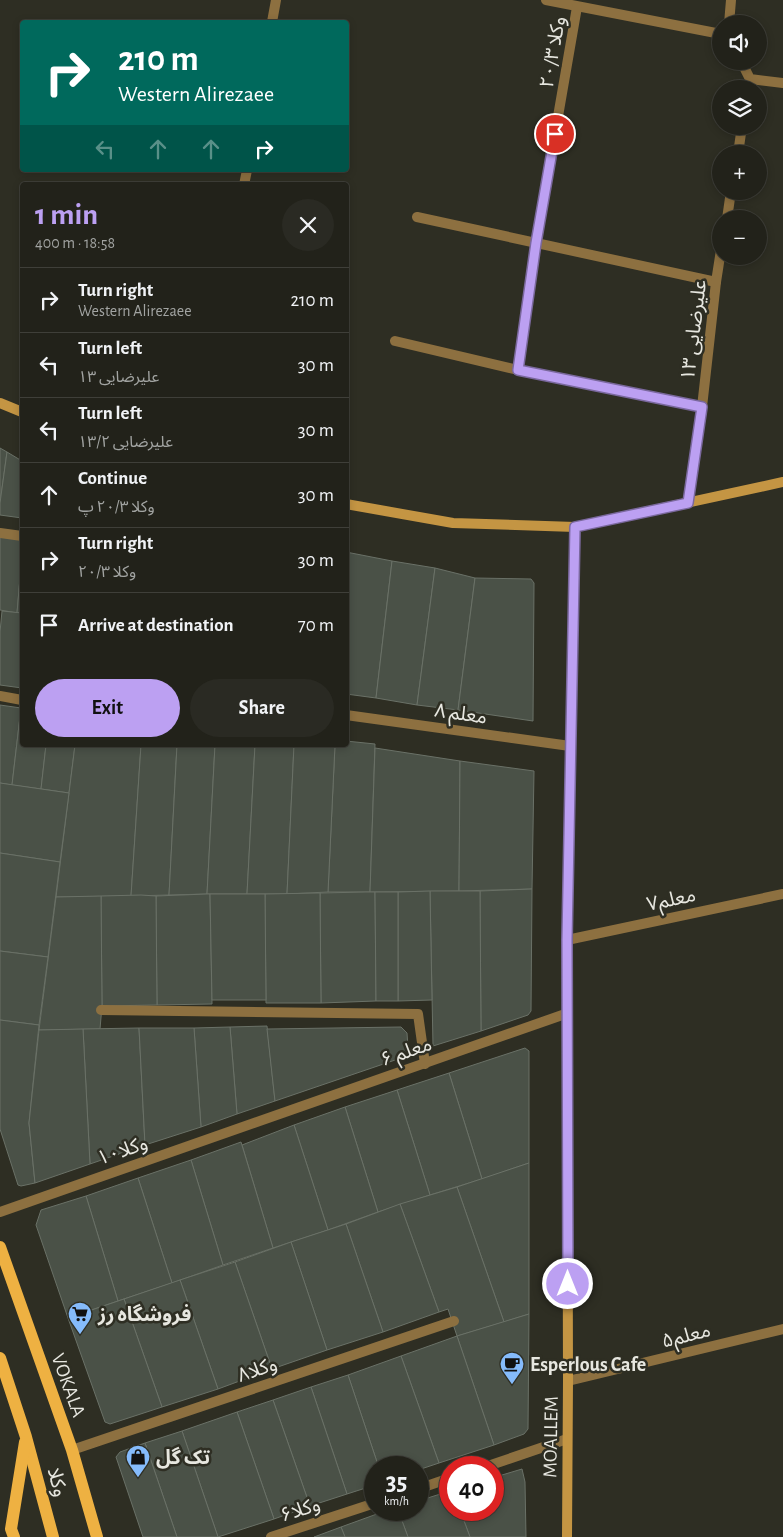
<!DOCTYPE html>
<html lang="en">
<head>
<meta charset="utf-8">
<style>
	:root { --surface:#22221a; --page:#2a2a23; --text:#f1f3f6; --muted:#a2a4a2; --line:#3f3f39; --accent:#bca0f2 }
	body { margin:0; font-family:"Alegreya Sans","Noto Sans Arabic",sans-serif; background:var(--page); color:var(--text); height:100vh; display:flex; flex-direction:column; font-size:19px; white-space:nowrap }
	* { box-sizing:border-box; margin:0 }
	p { font-size:16px; color:var(--muted) }
	.icon { flex:none; width:28px; height:28px; fill:none; stroke:currentColor; stroke-width:2; stroke-linecap:round; stroke-linejoin:round }
	.map { position:relative; flex:1; overflow:hidden }
	.details { position:absolute; left:20px; top:182px; width:329px; height:565px; display:flex; flex-direction:column; background:var(--surface); border-radius:5px; box-shadow:0 2px 8px #0003,0 0 0 1px var(--line) }
	.details>* { flex:none }
	.banner { position:absolute; left:20px; top:20px; width:329px; height:152px; border-radius:5px; box-shadow:0 2px 8px #0003,0 0 0 1px var(--line); background:#00695c; color:#fff; overflow:hidden }
	.buttons { position:absolute; left:712px; top:15px; display:grid; gap:10px }
	.buttons a { display:grid; place-items:center; width:55px; height:55px; border-radius:50%; background:var(--surface); box-shadow:0 2px 8px #0003,0 0 0 1px var(--line); font-size:25px }
	.speed { position:absolute; left:364px; top:1456px; display:flex; gap:10px; font-size:25px; font-weight:700; text-align:center }
	.speed>* { display:grid; place-content:center; width:65px; height:65px; border-radius:50%; background:var(--surface); box-shadow:0 2px 8px #0003,0 0 0 1px var(--line); line-height:1 }
	.speed small { font-size:12px; font-weight:400 }
	.speed .limit { border:8px solid #d22; background:#fff; color:#111 }
	.pin { position:absolute; display:grid; place-items:center; width:42px; height:42px; color:#fff; margin:-21px; border:2px solid #fff; border-radius:50%; box-shadow:0 1px 5px #0007 }
	.me { position:absolute; width:55px; margin:-28px; rotate:0deg; stroke-linejoin:round; filter:drop-shadow(0 0 4px #0008) }
	.turn { display:flex; align-items:center; gap:18px; height:105px; padding:0 15px; font-size:22px }
	.turn .icon { width:65px; height:65px; stroke-width:2.5 }
	.turn b { display:block; font-size:35px; line-height:42px }
	.lanes { display:flex; align-items:center; height:48px; padding:0 15px; background:#0003; justify-content:center; gap:25px; direction:ltr }
	.lanes .off { opacity:.35 }
	.round { display:grid; place-items:center; flex:none; width:52px; height:52px; border-radius:26px; background:var(--page) }
	.overview { display:flex; align-items:center; justify-content:space-between; height:85px; padding:0 15px }
	h1 { font-size:30px; font-weight:700; line-height:38px; color:var(--accent) }
	.action { display:flex; gap:10px; margin-top:auto; padding:10px 15px }
	.action a { flex:1; height:58px; border-radius:30px; background:var(--accent); color:#111; font-size:20px; font-weight:700; line-height:58px; text-align:center }
	.action a+a { background:var(--page); color:var(--text) }
	ul { padding:0; list-style:none }
	li { display:flex; align-items:center; gap:15px; height:65px; padding:0 15px; border-top:1px solid var(--line) }
	li div { flex:1 }
	li b { display:block; font-size:19px }
	li em { font-style:normal }
	.map>svg:first-child { display:block }
	.building { fill:#4a5147; stroke:#6a7167 }
	.lines { fill:none; stroke-linecap:round; stroke-linejoin:round }
	.street { stroke:#8d7040; stroke-width:10 }
	.secondary { stroke:#c49543; stroke-width:10 }
	.primary { stroke:#eeb142; stroke-width:12 }
	.route-casing { stroke:#7a689d; stroke-width:12 }
	.route { stroke:#bca0f2; stroke-width:9 }
	.labels { text-anchor:middle; stroke-width:5; stroke-linejoin:round; paint-order:stroke }
	.street-label { font-size:20px; fill:#e7e7e0; stroke:#2e2e23 }
	.poi-label { font-size:20px; font-weight:bold; fill:#e7e7e0; stroke:#2e2e23; text-anchor:start }
</style>
</head>
<body>
<div class="map">
<svg width="783" height="1537" viewBox="0 0 783 1537">
	<rect width="100%" height="100%" fill="#2e2e23"/>
	<g class="building">
		<path d="M0 448 7 452 0 503Z"/>
		<path d="M7 452 22 461V518L0 515V503Z"/>
		<path d="M0 536 22 540V554L17 613 0 610Z"/>
		<path d="M346 552 392 561 376 698 346 694Z"/>
		<path d="M22 554V613H17Z"/>
		<path d="M392 561 435 568 417 705 376 698Z"/>
		<path d="M435 568 475 578 458 710 417 705Z"/>
		<path d="M475 578 531 579 534 583 533 721 458 710Z"/>
		<path d="M2 611 22 613V688L0 685V632Z"/>
		<path d="M0 705 21 708 12 785 0 783Z"/>
		<path d="M21 708H22V745H46L41 789 12 785Z"/>
		<path d="M346 741 375 744 370 892H328L335 745H346Z"/>
		<path d="M46 745H75L69 793 41 789Z"/>
		<path d="M75 745H141L131 896 56 897Z"/>
		<path d="M141 745H177L169 895 131 896Z"/>
		<path d="M177 745H215L207 894 169 895Z"/>
		<path d="M215 745H255L247 894H207Z"/>
		<path d="M255 745H294L287 894H247Z"/>
		<path d="M294 745H335L328 892 287 894Z"/>
		<path d="M375 748 460 761 459 891 370 892Z"/>
		<path d="M460 761 534 771 532 889 459 891Z"/>
		<path d="M0 783 69 793 60 862 0 853Z"/>
		<path d="M0 853 60 862 48 957 0 951Z"/>
		<path d="M532 889 531 1011 528 1015 481 1031 480 891Z"/>
		<path d="M430 891H480L481 1031 433 1046Z"/>
		<path d="M430 891 432 1000 398 1001V892Z"/>
		<path d="M366 892H375L376 1001 321 1003 320 893Z"/>
		<path d="M375 892H398V1001H376Z"/>
		<path d="M320 893 321 1003H266L265 894Z"/>
		<path d="M207 894H210L212 1004 157 1005 156 896Z"/>
		<path d="M210 894H265L266 1000H212Z"/>
		<path d="M141 895 156 896 157 1005 102 1006 101 896Z"/>
		<path d="M101 896 102 1006 100 1029 39 1030 56 897Z"/>
		<path d="M0 951 48 957 39 1025 0 1020Z"/>
		<path d="M0 1020 39 1025 29 1123 35 1183 21 1186 18 1185 0 1129Z"/>
		<path d="M267 1026 275 1101 237 1114 230 1027Z"/>
		<path d="M230 1027 237 1114 201 1127 194 1028Z"/>
		<path d="M401 1027 407 1033 408 1047 401 1058 275 1101 267 1029Z"/>
		<path d="M139 1028 145 1145 90 1164 83 1029Z"/>
		<path d="M139 1028H194L201 1127 145 1145Z"/>
		<path d="M83 1029 90 1164 35 1183 29 1123 39 1030Z"/>
		<path d="M525 1048 529 1051V1163L482 1179 449 1073Z"/>
		<path d="M449 1073 482 1179 430 1195 397 1090Z"/>
		<path d="M397 1090 430 1195 378 1212 345 1107Z"/>
		<path d="M345 1107 378 1212 328 1230 294 1125Z"/>
		<path d="M294 1125 328 1230 273 1248 242 1145Z"/>
		<path d="M241 1142 273 1248 223 1265 191 1160Z"/>
		<path d="M191 1160 223 1265 172 1283 138 1178Z"/>
		<path d="M529 1163V1314L504 1322 457 1187Z"/>
		<path d="M138 1178 172 1283 118 1301 86 1196Z"/>
		<path d="M457 1187 504 1322 457 1336 448 1309 439 1312 400 1204Z"/>
		<path d="M86 1196 118 1301 68 1318 36 1225 41 1210Z"/>
		<path d="M400 1204 439 1312 383 1332 346 1224Z"/>
		<path d="M346 1224 383 1332 327 1350 291 1242Z"/>
		<path d="M291 1242 327 1350 272 1369 235 1262Z"/>
		<path d="M235 1262 272 1369 218 1389 180 1280Z"/>
		<path d="M180 1280 218 1389 162 1407 124 1299Z"/>
		<path d="M124 1299 162 1407 110 1424 105 1422 68 1318Z"/>
		<path d="M529 1314 528 1429 524 1434 494 1445 457 1336Z"/>
		<path d="M457 1336 494 1445 439 1463 401 1356Z"/>
		<path d="M401 1356 439 1463 418 1470V1468H379L348 1375Z"/>
		<path d="M348 1375 379 1468H375V1485L347 1494 311 1387Z"/>
		<path d="M311 1387 347 1494 310 1506 273 1400Z"/>
		<path d="M273 1400 310 1506 274 1519 237 1412Z"/>
		<path d="M237 1412 274 1519 218 1537 182 1431Z"/>
		<path d="M182 1431 218 1537H177L145 1443Z"/>
		<path d="M145 1443 177 1537H143L116 1457 120 1452Z"/>
		<path d="M522 1469 525 1482 526 1537H470L460 1510H492V1478Z"/>
		<path d="M450 1491V1510H460L470 1537H408L398 1510H418V1501Z"/>
		<path d="M388 1510H398L408 1537H345L341 1527Z"/>
		<path d="M341 1527 345 1537H314Z"/>
	</g>
	<g class="lines">
		<g class="street">
			<path d="M546 0 721 34"/>
			<path d="M272 22 276 0"/>
			<path d="M729 24 731 0"/>
			<path d="M741 61 750 79 783 83"/>
			<path d="M738 154 742 126"/>
			<path d="M244 185 247 170"/>
			<path d="M417 217 716 282"/>
			<path d="M727 219 731 191"/>
			<path d="M395 341 518 370 702 407"/>
			<path d="M518 370 536 243 577 7"/>
			<path d="M688 503 702 407 716 282 721 250"/>
			<path d="M0 533 22 536"/>
			<path d="M0 696 22 700"/>
			<path d="M346 715 570 746"/>
			<path d="M567 940 783 894"/>
			<path d="M101 1010 418 1014 425 1064"/>
			<path d="M0 1212 568 1013"/>
			<path d="M568 1381 783 1329"/>
			<path d="M72 1450 454 1321"/>
			<path d="M482 1468 567 1439"/>
			<path d="M418 1489 450 1478"/>
			<path d="M271 1537 375 1503"/>
		</g>
		<g class="secondary">
			<path d="M0 403 22 412"/>
			<path d="M346 504 453 523 575 527 783 482"/>
			<path d="M567 1537 568 1381 567 940 575 527"/>
		</g>
		<g class="primary">
			<path d="M0 1247 72 1450 97 1537"/>
			<path d="M0 1358 26 1437 53 1537"/>
			<path d="M14 1537 11 1529 25 1442"/>
		</g>
	</g>
	<g class="lines">
		<defs>
			<path id="route" d="M555 134 536 243 518 370 702 407 688 503 575 527 567 940 568 1284"/>
		</defs>
		<use href="#route" class="route-casing"/>
		<use href="#route" class="route"/>
	</g>
	<defs>
		<symbol id="supermarket-pin" viewBox="-11 -11 22 30"><path d="M0 17L-7.5 6A9.5 9.5 0 1 1 7.5 6Z" fill="#85bbfb" stroke="#2e2e23"/><path d="M-6-5.5h2.5l.6 2H6L4.5 2H-2.5L-4.4-4H-6ZM-1.5 3.2a1.3 1.3 0 1 0 .1 0ZM3 3.2a1.3 1.3 0 1 0 .1 0Z" fill="#111"/></symbol>
		<symbol id="cafe-pin" viewBox="-11 -11 22 30"><path d="M0 17L-7.5 6A9.5 9.5 0 1 1 7.5 6Z" fill="#85bbfb" stroke="#2e2e23"/><path d="M-5.5-4.5H6V0H3Q3 3.5 0 3.5H-2.5Q-5.5 3.5-5.5 0ZM3-3.2v2h1.7v-2ZM-6 4.5H4V6H-6Z" fill="#111"/></symbol>
		<symbol id="shop-pin" viewBox="-11 -11 22 30"><path d="M0 17L-7.5 6A9.5 9.5 0 1 1 7.5 6Z" fill="#85bbfb" stroke="#2e2e23"/><path d="M-5-2.5h2.3a2.7 3.5 0 0 1 5.4 0H5L5.5 6h-11ZM-1.5-2.5h3a1.5 2.3 0 0 0-3 0Z" fill="#111"/></symbol>
	</defs>
	<g fill-rule="evenodd">
		<use href="#supermarket-pin" x="66" y="1300" width="28" height="38"/>
		<use href="#cafe-pin" x="498" y="1350" width="28" height="38"/>
		<use href="#shop-pin" x="124" y="1443" width="28" height="38"/>
	</g>
	<g class="labels">
		<g class="street-label">
			<text transform="translate(552 52) rotate(-80)" y="7">وکلا ۲۰/۳</text>
			<text transform="translate(693 330) rotate(-83)" y="7">۱۳ علیرضایی</text>
			<text transform="translate(461 713) rotate(8)" y="7">۸ معلم</text>
			<text transform="translate(671 899) rotate(-12)" y="7">معلم۷</text>
			<text transform="translate(406 1051) rotate(-19)" y="7">۶ معلم</text>
			<text transform="translate(122 1150) rotate(-19)" y="7">وکلا۱۰</text>
			<text transform="translate(686 1335) rotate(-14)" y="7">معلم۵</text>
			<text transform="translate(257 1369) rotate(-19)" y="7">وکلا۸</text>
			<text transform="translate(69 1385) rotate(70)" y="7">VOKALA</text>
			<text transform="translate(550 1437) rotate(-89)" y="7">MOALLEM</text>
			<text transform="translate(58 1482) rotate(75)" y="7">وکلا</text>
			<text transform="translate(300 1509) rotate(-18)" y="7">وکلا۶</text>
		</g>
		<g class="poi-label">
			<text x="98" y="1321">فروشگاه رز</text>
			<text x="530" y="1371">Esperlous Cafe</text>
			<text x="156" y="1464">تک گل</text>
		</g>
	</g>
</svg>
<div class="buttons">
<a><svg class="icon" aria-label="sound" viewBox="0 0 24 24"><path d="M4 9h4l5-4v14l-5-4H4zM17 9q2 3 0 6"/></svg></a>
<a><svg class="icon" aria-label="layers" viewBox="0 0 24 24"><path d="M12 4l9 5-9 5-9-5zM3 14l9 5 9-5"/></svg></a>
<a>+</a>
<a>−</a>
</div>
<div class="speed"><div>35<small>km/h</small></div><div class="limit">40</div></div>
<div class="pin" style="left:555px;top:134px;background:#d93025"><svg class="icon" aria-label="arrive" viewBox="0 0 24 24"><path d="M6 21V4h12l-3 4 3 4H6"/></svg></div>
<svg class="me" style="left:568px;top:1284px" viewBox="-20 -20 40 40"><circle r="17" fill="#bca0f2" stroke="#fff" stroke-width="3"/><path d="M0-11L8 9 0 5-8 9z" fill="#fff"/></svg>
<div class="banner">
<div class="turn"><svg class="icon" aria-label="right" viewBox="0 0 24 24"><path d="M7 20v-9h11M14 6l5 5-5 5"/></svg><div><b>210 m</b>Western Alirezaee</div></div>
<div class="lanes"><svg class="icon off" aria-label="left" viewBox="0 0 24 24"><path d="M17 20v-9H6M10 6l-5 5 5 5"/></svg><svg class="icon off" aria-label="ahead" viewBox="0 0 24 24"><path d="M12 20V5M6 11l6-6 6 6"/></svg><svg class="icon off" aria-label="ahead" viewBox="0 0 24 24"><path d="M12 20V5M6 11l6-6 6 6"/></svg><svg class="icon" aria-label="right" viewBox="0 0 24 24"><path d="M7 20v-9h11M14 6l5 5-5 5"/></svg></div>
</div>
<section class="details">
<div class="overview"><div><h1>1 min</h1><p>400 m · 18:58</p></div><a class="round"><svg class="icon" aria-label="close" viewBox="0 0 24 24"><path d="M6 6l12 12M18 6L6 18"/></svg></a></div>
<ul>
<li><svg class="icon" aria-label="right" viewBox="0 0 24 24"><path d="M7 20v-9h11M14 6l5 5-5 5"/></svg><div><b>Turn right</b><p>Western Alirezaee</p></div><em>210 m</em></li>
<li><svg class="icon" aria-label="left" viewBox="0 0 24 24"><path d="M17 20v-9H6M10 6l-5 5 5 5"/></svg><div><b>Turn left</b><p>۱۳ علیرضایی</p></div><em>30 m</em></li>
<li><svg class="icon" aria-label="left" viewBox="0 0 24 24"><path d="M17 20v-9H6M10 6l-5 5 5 5"/></svg><div><b>Turn left</b><p>۱۳/۲ علیرضایی</p></div><em>30 m</em></li>
<li><svg class="icon" aria-label="ahead" viewBox="0 0 24 24"><path d="M12 20V5M6 11l6-6 6 6"/></svg><div><b>Continue</b><p>وکلا ۲۰/۳ پ</p></div><em>30 m</em></li>
<li><svg class="icon" aria-label="right" viewBox="0 0 24 24"><path d="M7 20v-9h11M14 6l5 5-5 5"/></svg><div><b>Turn right</b><p>وکلا ۲۰/۳</p></div><em>30 m</em></li>
<li><svg class="icon" aria-label="arrive" viewBox="0 0 24 24"><path d="M6 21V4h12l-3 4 3 4H6"/></svg><div><b>Arrive at destination</b></div><em>70 m</em></li>
</ul>
<div class="action"><a>Exit</a><a>Share</a></div>
</section>
</div>
</body>
</html>
